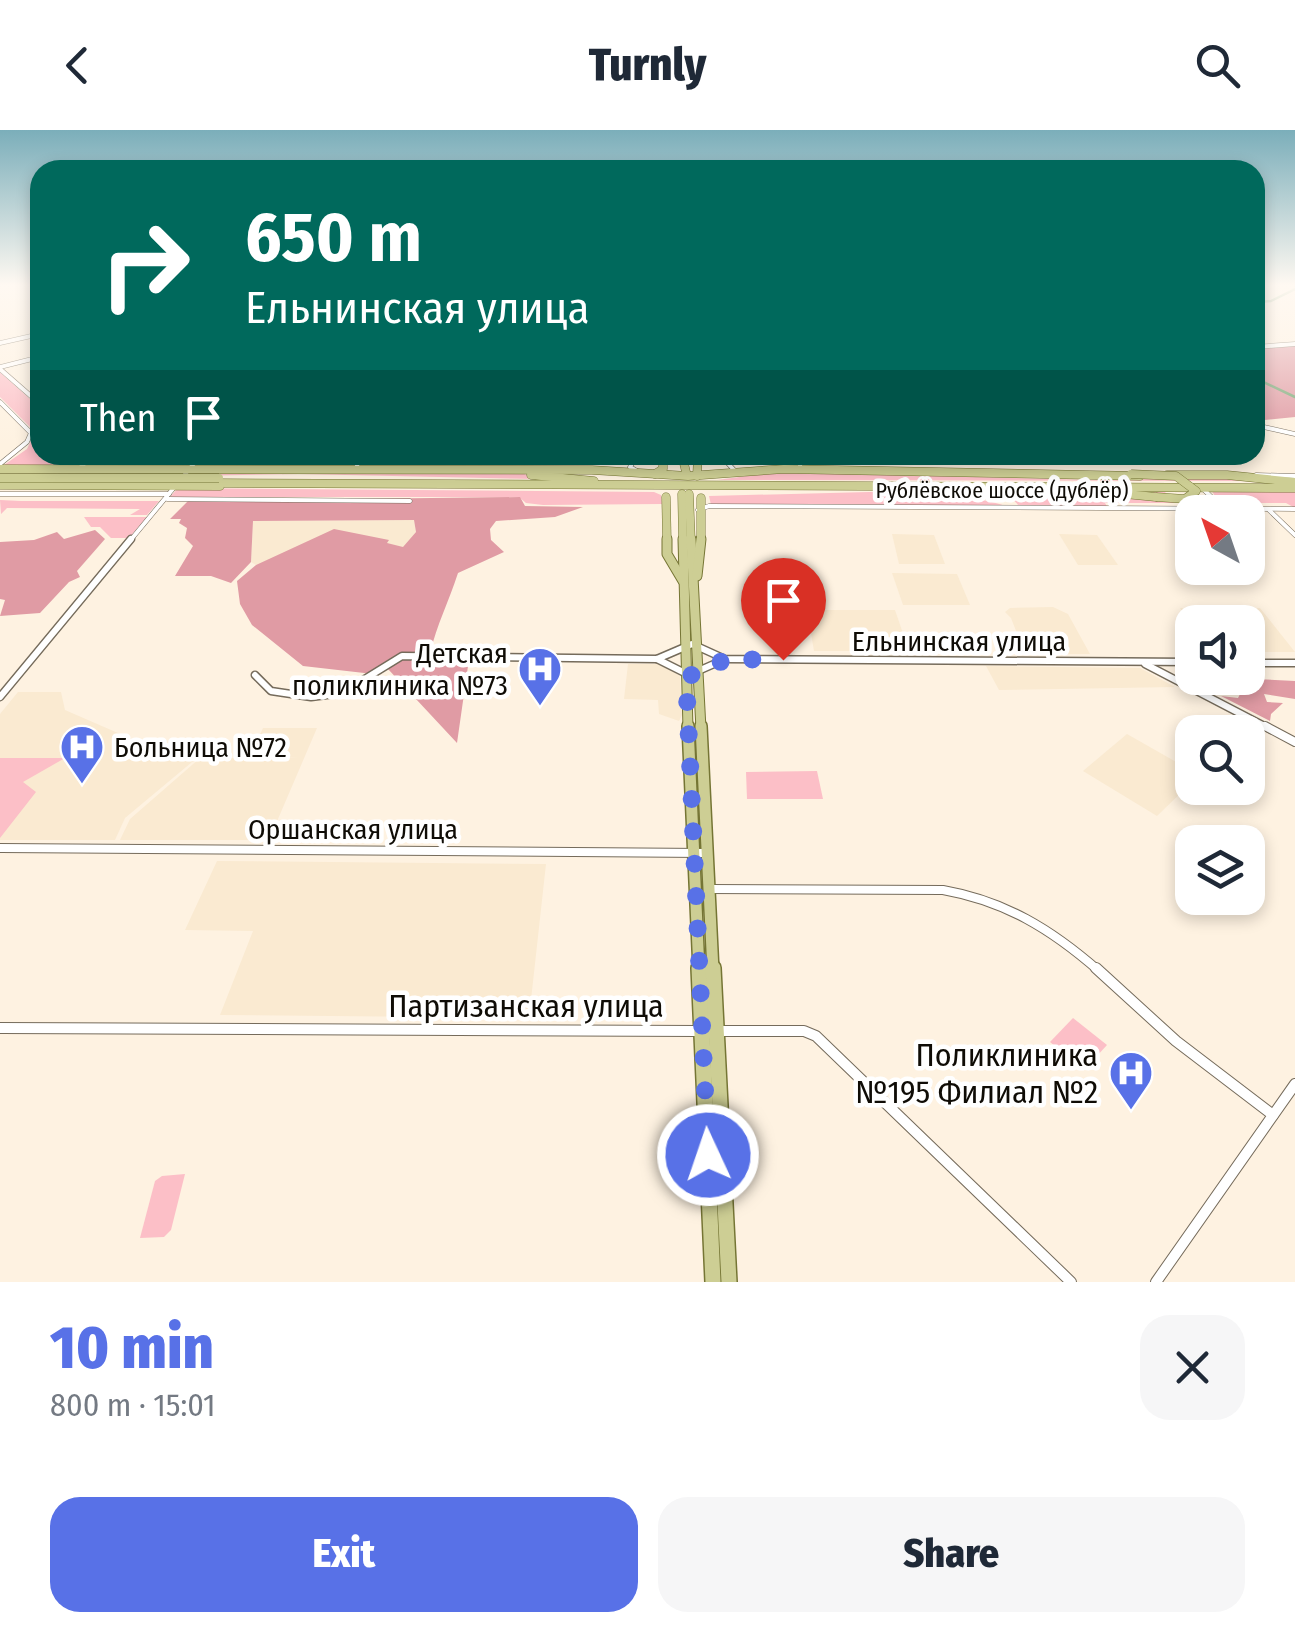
<!DOCTYPE html>
<html lang="en">
<head>
<meta charset="utf-8">
<style>
	:root { --surface:#fff; --page:#f6f6f7; --text:#1f2937; --muted:#747a83; --accent:#5871e7 }
	body { margin:0; font-family:"Fira Sans Condensed",sans-serif; background:var(--page); color:var(--text); height:100vh; display:flex; flex-direction:column; font-size:38px; white-space:nowrap }
	* { box-sizing:border-box; margin:0 }
	p { font-size:32px; color:var(--muted) }
	.icon { flex:none; width:55px; height:55px; fill:none; stroke:currentColor; stroke-width:2; stroke-linecap:round; stroke-linejoin:round }
	.map { position:relative; height:1152px; overflow:hidden }
	.drawer { display:flex; flex-direction:column; background:var(--surface); flex:1 }
	.drawer>* { flex:none }
	.hud { position:absolute; left:30px; top:30px; width:1235px; height:305px; border-radius:30px; box-shadow:0 5px 15px #0003; background:#00695c; color:#fff; overflow:hidden }
	.needle { width:65px; rotate:320deg }
	.fabs { position:absolute; left:1175px; top:365px; display:grid; gap:20px }
	.fabs a { display:grid; place-items:center; width:90px; height:90px; border-radius:20px; background:var(--surface); box-shadow:0 5px 15px #0003; font-size:50px }
	.pin { position:absolute; display:grid; place-items:center; width:85px; height:85px; color:#fff; margin:-102px -42px; border-radius:50% 50% 50% 0; rotate:-45deg; box-shadow:0 0 10px #0007 }
	.pin .icon { rotate:45deg }
	.me { position:absolute; width:110px; margin:-55px; rotate:357deg; stroke-linejoin:round; filter:drop-shadow(0 0 8px #0008) }
	.turn { display:flex; align-items:center; gap:35px; height:210px; padding:0 50px; font-size:45px }
	.turn .icon { width:130px; height:130px; stroke-width:2.5 }
	.turn b { display:block; font-size:70px; line-height:85px }
	.then { display:flex; align-items:center; height:95px; padding:0 50px; background:#0003; gap:20px; font-size:38px }
	.round { display:grid; place-items:center; flex:none; width:105px; height:105px; border-radius:30px; background:var(--page) }
	.head { display:flex; align-items:center; justify-content:space-between; height:170px; padding:0 50px }
	h1 { font-size:60px; font-weight:800; line-height:75px; color:var(--accent) }
	.button { display:flex; gap:20px; margin-top:auto; padding:20px 50px }
	.button a { flex:1; height:115px; border-radius:30px; background:var(--accent); color:#fff; font-size:40px; font-weight:800; line-height:115px; text-align:center }
	.button a+a { background:var(--page); color:var(--text) }
	header { display:flex; justify-content:space-between; align-items:center; height:130px; padding:0 50px; background:var(--surface); font-size:45px; font-weight:800 }
	.map>svg:first-child { display:block }
	.built { fill:#faead1 }
	.green { fill:#fcbfc7 }
	.forest { fill:#e09ba4 }
	.lines { fill:none; stroke-linecap:round; stroke-linejoin:round }
	.stream { stroke:#79a676; stroke-width:2.5 }
	.minor-far3-casing { stroke:#756b5b; stroke-width:5 }
	.minor-far2-casing { stroke:#756b5b; stroke-width:9 }
	.minor-far1-casing { stroke:#756b5b; stroke-width:10 }
	.minor-casing { stroke:#756b5b; stroke-width:12 }
	.major-far3-casing { stroke:#757534; stroke-width:9 }
	.major-far2-casing { stroke:#757534; stroke-width:11 }
	.major-far1-casing { stroke:#757534; stroke-width:14 }
	.major-casing { stroke:#757534; stroke-width:18 }
	.minor-far3 { stroke:#fff; stroke-width:4 }
	.minor-far2 { stroke:#fff; stroke-width:6 }
	.minor-far1 { stroke:#fff; stroke-width:8 }
	.minor { stroke:#fff; stroke-width:10 }
	.major-far3 { stroke:#cdce94; stroke-width:8 }
	.major-far2 { stroke:#cdce94; stroke-width:9 }
	.major-far1 { stroke:#cdce94; stroke-width:11 }
	.major { stroke:#cdce94; stroke-width:15 }
	.major-bridge-casing { stroke:#757534; stroke-width:9; stroke-linecap:butt }
	.major-bridge { stroke:#cdce94; stroke-width:8 }
	.route { stroke:#5871e7; stroke-width:18; stroke-dasharray:0 32.4 }
	.labels { text-anchor:middle; stroke-width:9; stroke-linejoin:round; paint-order:stroke }
	.far-street-label { font-size:22px; fill:#0f0c06; stroke:#fff }
	.street-label { font-size:28px; fill:#0f0c06; stroke:#fff }
	.poi-label { font-size:28px; fill:#0f0c06; stroke:#fff; text-anchor:end }
	.near-street-label { font-size:32px; fill:#0f0c06; stroke:#fff }
	.near-poi-label { font-size:32px; fill:#0f0c06; stroke:#fff; text-anchor:end }
</style>
</head>
<body>
<header><svg class="icon" aria-label="back" viewBox="0 0 24 24"><path d="M15 5l-7 7 7 7"/></svg>Turnly<svg class="icon" aria-label="search" viewBox="0 0 24 24"><circle cx="10" cy="10" r="6"/><path d="M15 15l6 6"/></svg></header>
<div class="map">
<svg width="1295" height="1152" viewBox="0 0 1295 1152">
	<rect width="100%" height="100%" fill="#fef2e1"/>
	<g class="built">
		<path d="M414 390 416 402 403 418 256 435 251 432 253 391Z"/>
		<path d="M892 404 934 405 945 434H899Z"/>
		<path d="M1059 404 1097 405 1118 435H1078Z"/>
		<path d="M892 443 957 444 970 475H903Z"/>
		<path d="M1053 477 1068 484 1090 524H1025L1011 488 1005 482 1010 478Z"/>
		<path d="M1180 478H1260L1295 522H1248V492L1192 495Z"/>
		<path d="M807 480H895L909 521H814Z"/>
		<path d="M628 534H661L680 546 682 585 679 591 659 584 658 570 624 569Z"/>
		<path d="M986 536 1140 538 1175 557 999 560Z"/>
		<path d="M18 562H61L65 580 141 613 204 622 125 688 115 710H0V584Z"/>
		<path d="M263 598H317L269 710H120L130 689 200 628H298L250 626Z"/>
		<path d="M1127 604 1192 641V652L1157 686 1083 641Z"/>
		<path d="M217 731 546 734 529 888 220 885 253 801 185 800Z"/>
	</g>
	<g class="green">
		<path d="M0 242 40 278V325H90L79 336 4 335 27 319 35 302 0 267Z"/>
		<path d="M197 342 522 343 536 349 299 344 189 346Z"/>
		<path d="M776 342 1094 350 1228 347 1277 351 717 350Z"/>
		<path d="M178 358 654 362 661 365 662 374 543 375 526 373 519 367H170Z"/>
		<path d="M947 360C966 369 988 369 1008 377L711 375 709 366Z"/>
		<path d="M954 360 1080 361 1157 368 1092 360 1165 362 1174 373H1105L1108 378 1020 377 1005 361Z"/>
		<path d="M1211 360 1295 361V378L1286 373H1220Z"/>
		<path d="M0 370 21 371H159L147 385H130L140 379 7 378 1 384Z"/>
		<path d="M84 387H147L129 408H111L100 397H91Z"/>
		<path d="M0 628H65L23 652 36 662 0 708Z"/>
		<path d="M817 641 823 669H747L746 642Z"/>
		<path d="M1073 888 1107 915 1084 940 1050 912Z"/>
		<path d="M185 1044 171 1100 164 1107 140 1108 155 1051 162 1046Z"/>
	</g>
	<g class="forest">
		<path d="M1295 213V287L1255 291V217Z"/>
		<path d="M520 367 525 376 583 377 555 387 496 391 490 399 491 410 504 422 458 443C449 471 437 494 430 523V528L469 529 457 613 388 539 373 544 303 536 252 495 240 474 237 451 256 435 334 399 389 410 387 413 403 417 416 402 414 390 253 391 251 432 231 453 211 446H175L193 416 185 408 187 398 179 393 181 389H170L188 371Z"/>
		<path d="M95 400 105 409 77 441 80 447 69 452 40 483 0 486 5 470 0 469V412L34 410 57 402 64 409Z"/>
		<path d="M1248 543 1255 549 1295 551V569L1264 564 1267 572 1283 573 1271 584 1270 591 1221 566 1238 568 1245 554 1233 548H1248Z"/>
	</g>
	<g class="lines">
		<g class="stream">
			<path d="M1255 172 1271 171 1295 159"/>
			<path d="M1255 248 1295 267"/>
		</g>
		<defs>
			<g id="minor-far3">
				<path d="M0 213 40 204"/>
				<path d="M1255 217 1295 214"/>
				<path d="M0 237 40 227"/>
				<path d="M0 239 40 274"/>
				<path d="M0 272 31 303 27 312 0 334"/>
				<path d="M1255 295 1295 304"/>
				<path d="M720 325 736 342"/>
				<path d="M797 325 801 339"/>
				<path d="M636 327 630 337 637 341"/>
				<path d="M79 339 93 325"/>
				<path d="M355 340 362 325"/>
				<path d="M1256 345 1295 346"/>
				<path d="M1202 358 1223 378"/>
				<path d="M0 364H169"/>
				<path d="M167 369 410 371"/>
				<path d="M698 380 709 376 1295 379"/>
				<path d="M1269 380 1295 405"/>
				<path d="M129 412 201 325"/>
			</g>
			<g id="minor-far2">
				<path d="M657 529 689 545 723 530"/>
				<path d="M1248 533H1295"/>
				<path d="M1145 534 1270 599"/>
				<path d="M255 545 271 561 311 567 342 563 402 526 657 529 692 514 725 529 1192 532"/>
				<path d="M0 567 131 409"/>
			</g>
			<g id="minor-far1">
				<path d="M1265 596 1295 612"/>
				<path d="M0 718 705 723"/>
				<path d="M709 759 943 760C1005 771 1051 799 1099 841"/>
			</g>
			<g id="minor">
				<path d="M1096 838 1176 911 1273 985"/>
				<path d="M0 898 699 901"/>
				<path d="M716 901H804L816 906 1071 1152"/>
				<path d="M1156 1152 1295 954"/>
			</g>
			<g id="major-far3">
				<path d="M682 325 686 342"/>
				<path d="M0 339 592 340 688 346 784 339 1140 346"/>
				<path d="M655 344 663 339V325"/>
				<path d="M531 345 594 351"/>
				<path d="M1167 345H1227L1295 352"/>
				<path d="M697 346 698 325"/>
				<path d="M216 353 1295 358"/>
				<path d="M0 355 220 356"/>
				<path d="M682 364 683 412"/>
				<path d="M689 364 691 412"/>
				<path d="M1125 364 1156 367"/>
				<path d="M666 367 667 412"/>
				<path d="M701 368V412"/>
			</g>
			<g id="major-far2">
				<path d="M667 409V424L683 451"/>
				<path d="M683 409 688 599"/>
				<path d="M691 409 701 599"/>
				<path d="M697 446 701 409"/>
			</g>
			<g id="major-far1">
				<path d="M688 596 699 841"/>
				<path d="M701 596 713 841"/>
			</g>
			<g id="major">
				<path d="M699 838 713 1152"/>
				<path d="M713 838 729 1152"/>
			</g>
		</defs>
		<use href="#minor-far3" class="minor-far3-casing"/>
		<use href="#minor-far2" class="minor-far2-casing"/>
		<use href="#minor-far1" class="minor-far1-casing"/>
		<use href="#minor" class="minor-casing"/>
		<use href="#major-far3" class="major-far3-casing"/>
		<use href="#major-far2" class="major-far2-casing"/>
		<use href="#major-far1" class="major-far1-casing"/>
		<use href="#major" class="major-casing"/>
		<use href="#minor-far3" class="minor-far3"/>
		<use href="#minor-far2" class="minor-far2"/>
		<use href="#minor-far1" class="minor-far1"/>
		<use href="#minor" class="minor"/>
		<use href="#major-far3" class="major-far3"/>
		<use href="#major-far2" class="major-far2"/>
		<use href="#major-far1" class="major-far1"/>
		<use href="#major" class="major"/>
		<defs>
			<g id="major-bridge">
				<path d="M1131 344 1176 346 1196 361 1185 369 1156 367"/>
				<path d="M0 348H219"/>
			</g>
		</defs>
		<use href="#major-bridge" class="major-bridge-casing"/>
		<use href="#major-bridge" class="major-bridge"/>
	</g>
	<linearGradient id="sky" x2="0" y2="1"><stop stop-color="#7baeba"/><stop offset="0.49" stop-color="#fff9f2"/><stop offset="1" stop-color="#fff9f2" stop-opacity="0"/></linearGradient>
	<rect width="1295" height="316" fill="url(#sky)"/>
	<g class="lines">
		<path class="route" d="M708 1025 686 545H696L726 529 783 530"/>
	</g>
	<defs>
		<symbol id="hospital-pin" viewBox="-11 -11 22 30"><path d="M0 17L-7.5 6A9.5 9.5 0 1 1 7.5 6Z" fill="#5871e7" stroke="#fff"/><path d="M-5-5h3v3.5h4V-5h3V5h-3V1.5h-4V5h-3Z" fill="#fff"/></symbol>
	</defs>
	<g fill-rule="evenodd">
		<use href="#hospital-pin" x="515" y="514" width="50" height="68"/>
		<use href="#hospital-pin" x="57" y="592" width="50" height="68"/>
		<use href="#hospital-pin" x="1106" y="918" width="50" height="68"/>
	</g>
	<g class="labels">
		<g class="far-street-label">
			<text x="1002" y="368">Рублёвское шоссе (дублёр)</text>
		</g>
		<g class="street-label">
			<text x="959" y="521">Ельнинская улица</text>
			<text x="353" y="709">Оршанская улица</text>
		</g>
		<g class="poi-label">
			<text x="508" y="533">Детская<tspan x="508" dy="32">поликлиника №73</tspan></text>
			<text x="114" y="627" text-anchor="start">Больница №72</text>
		</g>
		<g class="near-street-label">
			<text x="526" y="887">Партизанская улица</text>
		</g>
		<g class="near-poi-label">
			<text x="1098" y="936">Поликлиника<tspan x="1098" dy="37">№195 Филиал №2</tspan></text>
		</g>
	</g>
</svg>
<div class="fabs">
<a><svg class="needle" viewBox="-14 -14 28 28"><path d="M0-13l5 13h-10z" fill="#e53935"/><path d="M0 13l5-13h-10z" fill="#747a83"/></svg></a>
<a><svg class="icon" aria-label="sound" viewBox="0 0 24 24"><path d="M4 9h4l5-4v14l-5-4H4zM17 9q2 3 0 6"/></svg></a>
<a><svg class="icon" aria-label="search" viewBox="0 0 24 24"><circle cx="10" cy="10" r="6"/><path d="M15 15l6 6"/></svg></a>
<a><svg class="icon" aria-label="layers" viewBox="0 0 24 24"><path d="M12 4l9 5-9 5-9-5zM3 14l9 5 9-5"/></svg></a>
</div>
<div class="pin" style="left:783px;top:530px;background:#d93025"><svg class="icon" aria-label="arrive" viewBox="0 0 24 24"><path d="M6 21V4h12l-3 4 3 4H6"/></svg></div>
<svg class="me" style="left:708px;top:1025px" viewBox="-20 -20 40 40"><circle r="17" fill="#5871e7" stroke="#fff" stroke-width="3"/><path d="M0-11L8 9 0 5-8 9z" fill="#fff"/></svg>
<div class="hud">
<div class="turn"><svg class="icon" aria-label="right" viewBox="0 0 24 24"><path d="M7 20v-9h11M14 6l5 5-5 5"/></svg><div><b>650 m</b>Ельнинская улица</div></div>
<div class="then">Then<svg class="icon" aria-label="arrive" viewBox="0 0 24 24"><path d="M6 21V4h12l-3 4 3 4H6"/></svg></div>
</div>
</div>
<section class="drawer">
<div class="head"><div><h1>10 min</h1><p>800 m · 15:01</p></div><a class="round"><svg class="icon" aria-label="close" viewBox="0 0 24 24"><path d="M6 6l12 12M18 6L6 18"/></svg></a></div>
<div class="button"><a>Exit</a><a>Share</a></div>
</section>
</body>
</html>
